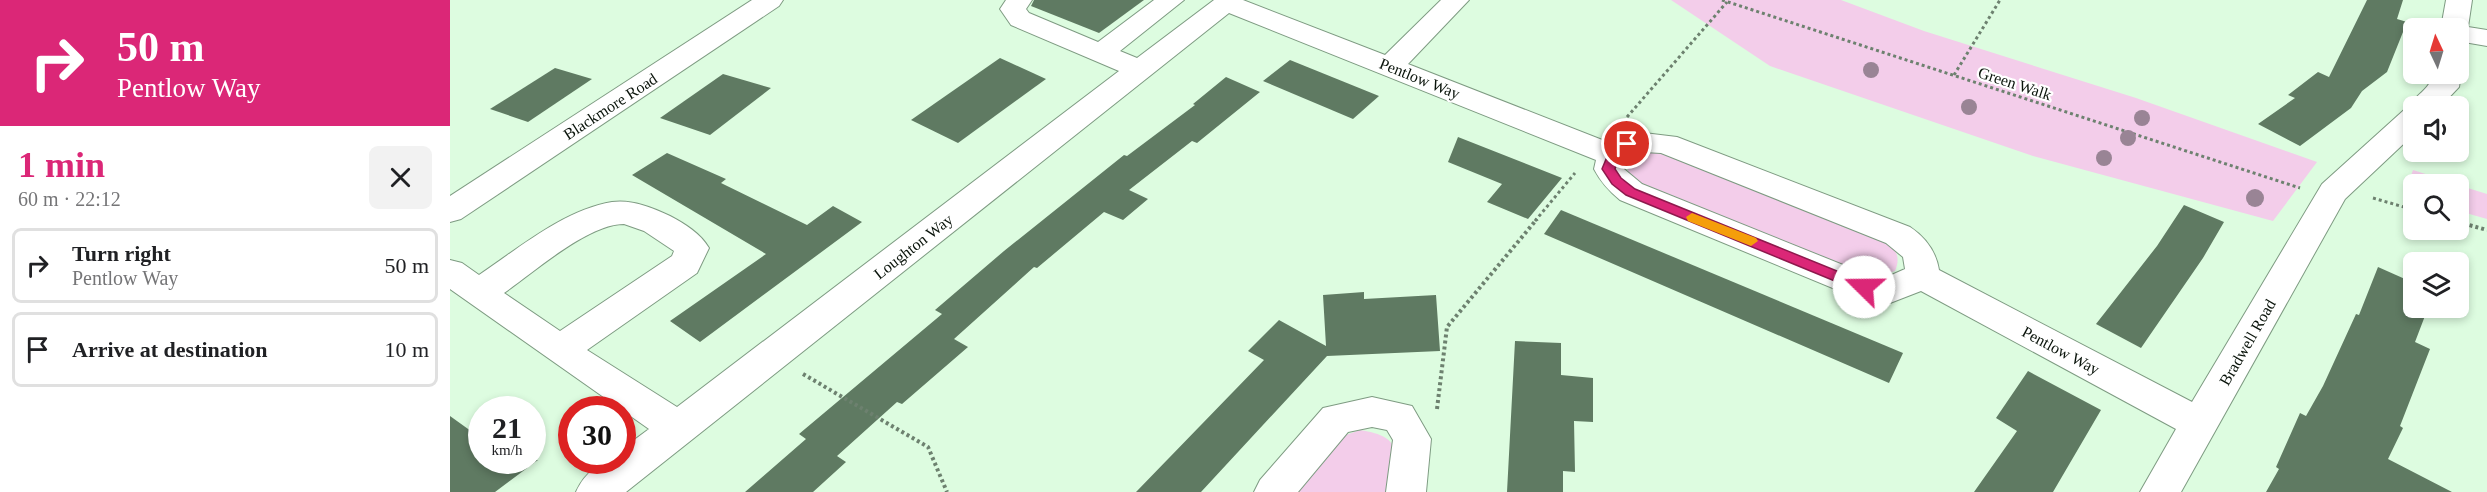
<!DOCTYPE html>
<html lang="en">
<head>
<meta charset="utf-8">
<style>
	:root { --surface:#fff; --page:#f2f2f2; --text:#202124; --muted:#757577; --line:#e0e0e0; --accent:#db2777 }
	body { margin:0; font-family:"Times New Roman",serif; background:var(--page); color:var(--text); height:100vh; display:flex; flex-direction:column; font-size:22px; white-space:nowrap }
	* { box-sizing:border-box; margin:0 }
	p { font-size:20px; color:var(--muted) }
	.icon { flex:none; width:33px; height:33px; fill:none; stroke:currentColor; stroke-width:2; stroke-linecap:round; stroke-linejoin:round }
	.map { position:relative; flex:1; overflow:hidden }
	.drawer { display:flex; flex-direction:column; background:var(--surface); width:450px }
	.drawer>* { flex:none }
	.guide { background:#db2777; color:#fff; overflow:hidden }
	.needle { width:39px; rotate:356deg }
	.buttons { position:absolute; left:1953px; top:18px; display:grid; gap:12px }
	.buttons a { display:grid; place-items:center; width:66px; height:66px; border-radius:9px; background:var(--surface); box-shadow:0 3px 9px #0003; font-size:30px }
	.speed { position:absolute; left:18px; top:396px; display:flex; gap:12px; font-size:30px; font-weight:700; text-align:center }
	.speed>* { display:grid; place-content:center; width:78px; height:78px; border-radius:50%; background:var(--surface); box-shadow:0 3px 9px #0003; line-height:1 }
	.speed small { font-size:15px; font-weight:400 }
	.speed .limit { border:9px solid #d22; background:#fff; color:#111 }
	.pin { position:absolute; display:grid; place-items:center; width:51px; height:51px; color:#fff; margin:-26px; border:3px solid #fff; border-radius:50%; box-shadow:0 2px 6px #0007 }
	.me { position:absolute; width:66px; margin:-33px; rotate:292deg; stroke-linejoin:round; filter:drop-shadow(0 0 4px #0008) }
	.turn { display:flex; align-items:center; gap:21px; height:126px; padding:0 18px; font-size:27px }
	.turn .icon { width:78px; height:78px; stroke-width:2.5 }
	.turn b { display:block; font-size:42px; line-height:51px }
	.round { display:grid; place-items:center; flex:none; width:63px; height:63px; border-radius:9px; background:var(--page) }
	.overview { display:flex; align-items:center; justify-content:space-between; height:102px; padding:0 18px }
	h1 { font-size:36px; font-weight:600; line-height:45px; color:var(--accent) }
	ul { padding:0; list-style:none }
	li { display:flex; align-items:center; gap:18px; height:75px; margin:0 12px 9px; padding:0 6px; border:3px solid var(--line); border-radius:9px }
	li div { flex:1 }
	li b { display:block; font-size:22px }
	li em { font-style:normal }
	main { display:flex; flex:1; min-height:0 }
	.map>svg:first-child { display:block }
	.green { fill:#f3cdea }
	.building { fill:#5f7a62 }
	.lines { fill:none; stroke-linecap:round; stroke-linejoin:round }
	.minor-casing { stroke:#7e9b82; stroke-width:2 }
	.path-far1 { stroke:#6d816f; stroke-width:3; stroke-dasharray:3 3; stroke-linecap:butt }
	.path { stroke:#6d816f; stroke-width:4; stroke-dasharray:3 3; stroke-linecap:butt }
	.minor { fill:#fff; fill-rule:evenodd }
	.tree { fill:#998495 }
	.route { fill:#db2777; stroke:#8e194d; stroke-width:1.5 }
	.slow { fill:#f59e0b }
	.labels { text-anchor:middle; stroke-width:4.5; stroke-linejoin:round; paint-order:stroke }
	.street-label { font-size:16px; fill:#09130a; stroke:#fff }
</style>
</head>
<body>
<main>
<section class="drawer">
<div class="guide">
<div class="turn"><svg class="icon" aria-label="right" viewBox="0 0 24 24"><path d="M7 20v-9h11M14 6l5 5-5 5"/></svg><div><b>50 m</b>Pentlow Way</div></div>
</div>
<div class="overview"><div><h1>1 min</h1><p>60 m · 22:12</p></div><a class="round"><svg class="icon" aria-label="close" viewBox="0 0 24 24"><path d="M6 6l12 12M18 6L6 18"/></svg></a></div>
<ul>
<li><svg class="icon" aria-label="right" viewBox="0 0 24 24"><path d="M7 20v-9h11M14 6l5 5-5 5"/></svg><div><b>Turn right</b><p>Pentlow Way</p></div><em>50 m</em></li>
<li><svg class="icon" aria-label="arrive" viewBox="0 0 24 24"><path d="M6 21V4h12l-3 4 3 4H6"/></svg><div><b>Arrive at destination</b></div><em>10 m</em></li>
</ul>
</section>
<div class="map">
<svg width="2037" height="492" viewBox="0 0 2037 492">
	<rect width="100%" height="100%" fill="#ddfce0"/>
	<g class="green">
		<path d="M1221 0H1391L1474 31 1686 98 1867 162 1823 221 1583 156 1320 66Z"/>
		<path d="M1197 151 1210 152 1433 236C1444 248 1452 255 1445 271L1432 275 1416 274 1194 186 1178 174V166L1183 156Z"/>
		<path d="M1963 170 2007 184H1964L1963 199 1954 196Z"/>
		<path d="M2008 185 2037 194V219L2009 211Z"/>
		<path d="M910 430C956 437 946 455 941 492H845L889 441 896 435Z"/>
	</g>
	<g class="building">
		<path d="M584 0H694L649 33 581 6Z"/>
		<path d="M1917 0H1953L1947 19 1957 22 1937 72 1912 91 1901 108 1850 146 1808 124 1845 98 1838 95 1868 72 1879 77Z"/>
		<path d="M550 58 596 79 508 143 461 120Z"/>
		<path d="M840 60 929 96 903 119 813 81Z"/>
		<path d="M105 68 142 79 78 122 40 109Z"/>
		<path d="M273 74 321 88 260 135 210 118Z"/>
		<path d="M776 77 810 92 747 143 742 141 679 190 698 199 673 220 654 212 587 268 584 267 504 339 518 347 452 404 447 402 387 456 396 462 363 492H295L356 439 349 434 492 314 485 310 554 251 674 155 677 156 745 105 743 104Z"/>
		<path d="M1008 137 1112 178 1078 219 1037 202 1052 184 998 162Z"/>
		<path d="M217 153 276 179 271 183 357 225 383 206 412 222 250 342 220 321 316 254 182 175Z"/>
		<path d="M1734 205 1774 222 1753 258 1691 348 1646 324 1707 246Z"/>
		<path d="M1111 210 1453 353 1439 383 1094 234Z"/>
		<path d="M1928 267 1964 283V308H1978L1965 342 1980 349 1950 426 1953 428 1938 459 2002 492H1816L1829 469 1826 467 1850 413 1856 416 1873 386 1906 314 1909 315Z"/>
		<path d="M914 292V299L986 295 990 351 877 356 751 492H686L814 360 798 351 829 320 876 346 873 295Z"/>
		<path d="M1065 341 1111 343V375L1143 378V422L1124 421 1125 472 1113 471V492H1057Z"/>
		<path d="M1578 371 1651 410 1603 492H1524L1567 431 1546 418Z"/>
		<path d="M0 416 32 439V460H88L45 492H0Z"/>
	</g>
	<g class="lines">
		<defs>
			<g id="minor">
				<path d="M302 0H333L329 6 11 219 0 222V196Z"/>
				<path d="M556 0H582L576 9 579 13 648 42 704 0H734L670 51 687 58 764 0H793L935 55 991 0H1019L958 64 1160 143 1194 133 1227 137 1460 227C1475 237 1486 251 1489 270L1742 402 1872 184 1954 110 1961 108 1959 106C1968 93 1980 89 1983 74H2008V70L2011 74 2009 87 1991 106H1964V134L1895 199 1731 492H1690L1726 429 1471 291 1440 303 1402 296 1170 200C1158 190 1151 182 1144 169L1146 160 779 13 176 492H126C135 472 151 460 172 460V449L199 429 0 289V260L12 263 29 275C69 248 114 210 162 202 181 199 204 208 220 216 235 224 250 233 259 248L247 273 137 350 227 407 669 71 561 25 550 9ZM1194 152 1211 153 1436 243 1453 257 1455 269 1437 277 1418 275 1192 184 1174 169 1177 160ZM174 224 194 231 224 251 222 256 110 331 54 293C84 272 138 224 174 224Z"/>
				<path d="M1996 0H2022L2018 27 2037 30V46L2008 41V28H1991Z"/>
				<path d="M922 397 962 406 981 439 976 492H936L943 440 937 430 922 427 898 432 848 492H804L810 480 873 408Z"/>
			</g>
		</defs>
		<use href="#minor" class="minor-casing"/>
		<g class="path-far1">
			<path d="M1272 0 1850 188"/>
			<path d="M1504 75 1550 0"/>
			<path d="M1177 117 1277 2"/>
			<path d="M1923 198 1964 210"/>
			<path d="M1085 221 1125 173"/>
		</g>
		<g class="path">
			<path d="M2008 222 2037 230"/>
			<path d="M353 374 478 447 497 492"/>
			<path d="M987 409 997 327 1087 219"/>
		</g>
		<use href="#minor" class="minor"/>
	</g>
	<g class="tree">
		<circle cx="1421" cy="70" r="8"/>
		<circle cx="1519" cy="107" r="8"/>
		<circle cx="1692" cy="118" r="8"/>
		<circle cx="1678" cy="138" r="8"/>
		<circle cx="1654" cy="158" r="8"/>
		<circle cx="1805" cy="198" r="9"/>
	</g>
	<path class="route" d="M1177 139 1184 144 1169 157 1165 169 1171 178 1185 189 1419 284V291H1409L1176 195 1162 184 1152 169 1159 152Z"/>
	<path class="slow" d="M1242 213 1306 238 1308 241 1301 246 1238 221 1236 217Z"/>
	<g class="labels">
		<g class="street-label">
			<text transform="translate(970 78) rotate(22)" y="6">Pentlow Way</text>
			<text transform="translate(1565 83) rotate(18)" y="6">Green Walk</text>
			<text transform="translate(160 106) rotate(-33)" y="6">Blackmore Road</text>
			<text transform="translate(463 246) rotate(-38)" y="6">Loughton Way</text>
			<text transform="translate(1797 342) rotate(-60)" y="6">Bradwell Road</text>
			<text transform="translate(1611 350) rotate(28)" y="6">Pentlow Way</text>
		</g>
	</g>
</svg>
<div class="buttons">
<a><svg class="needle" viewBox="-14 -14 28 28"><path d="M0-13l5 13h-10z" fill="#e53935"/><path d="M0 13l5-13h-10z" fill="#757577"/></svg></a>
<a><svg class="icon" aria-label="sound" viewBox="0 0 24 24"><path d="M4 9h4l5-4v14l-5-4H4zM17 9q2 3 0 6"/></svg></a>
<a><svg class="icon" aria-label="search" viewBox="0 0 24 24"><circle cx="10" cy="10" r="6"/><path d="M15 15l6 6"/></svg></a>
<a><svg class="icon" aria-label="layers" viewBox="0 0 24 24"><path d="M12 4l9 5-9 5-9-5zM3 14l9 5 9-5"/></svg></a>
</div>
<div class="speed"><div>21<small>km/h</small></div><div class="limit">30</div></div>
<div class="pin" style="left:1177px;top:144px;background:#d93025"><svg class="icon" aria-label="arrive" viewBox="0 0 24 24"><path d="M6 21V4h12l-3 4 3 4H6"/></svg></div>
<svg class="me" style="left:1414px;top:287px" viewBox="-20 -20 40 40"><circle r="19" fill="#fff"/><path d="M0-13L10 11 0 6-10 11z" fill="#db2777"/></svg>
</div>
</main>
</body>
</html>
